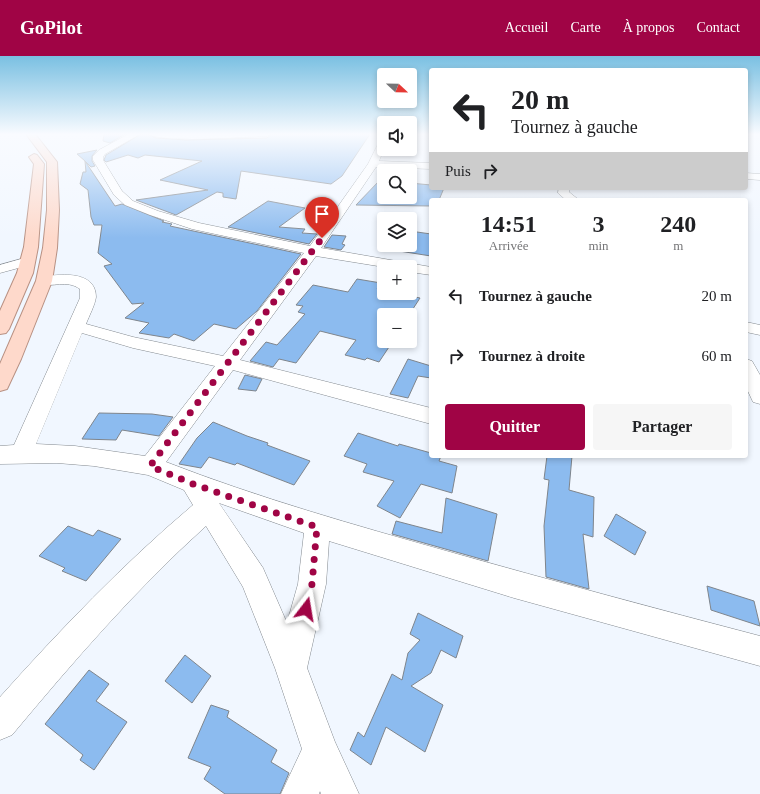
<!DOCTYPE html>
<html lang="fr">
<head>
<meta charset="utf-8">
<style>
	:root { --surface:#fff; --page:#f6f6f6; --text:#202124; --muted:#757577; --accent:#a00445 }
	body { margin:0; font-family:"Times New Roman",serif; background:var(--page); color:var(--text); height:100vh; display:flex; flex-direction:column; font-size:15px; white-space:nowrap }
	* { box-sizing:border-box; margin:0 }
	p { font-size:13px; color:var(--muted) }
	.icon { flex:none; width:22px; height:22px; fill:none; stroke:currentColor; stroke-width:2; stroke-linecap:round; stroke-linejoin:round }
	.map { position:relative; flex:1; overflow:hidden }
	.side { position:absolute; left:429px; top:142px; width:319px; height:260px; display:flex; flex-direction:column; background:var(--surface); border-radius:4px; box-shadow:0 2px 6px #0003 }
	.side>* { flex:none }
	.banner { position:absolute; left:429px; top:12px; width:319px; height:122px; border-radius:4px; box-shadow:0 2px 6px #0003; background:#fff; color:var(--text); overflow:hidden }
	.needle { width:26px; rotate:112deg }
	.controls { position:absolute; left:377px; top:12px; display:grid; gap:8px }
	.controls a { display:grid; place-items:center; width:40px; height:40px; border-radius:4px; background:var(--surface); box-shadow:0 2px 6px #0003; font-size:20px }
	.pin { position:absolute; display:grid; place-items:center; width:34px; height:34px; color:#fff; margin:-41px -17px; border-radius:50% 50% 50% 0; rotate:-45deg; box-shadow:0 0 4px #0007 }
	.pin .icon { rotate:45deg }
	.me { position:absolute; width:44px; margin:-22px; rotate:14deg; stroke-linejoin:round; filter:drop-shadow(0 0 3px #0008) }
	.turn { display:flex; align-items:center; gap:14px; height:84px; padding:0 16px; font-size:18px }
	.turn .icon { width:52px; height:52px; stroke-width:2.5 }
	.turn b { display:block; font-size:28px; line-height:34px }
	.then { display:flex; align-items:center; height:38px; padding:0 16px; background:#0003; gap:8px; font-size:15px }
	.eta { display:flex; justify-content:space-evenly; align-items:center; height:68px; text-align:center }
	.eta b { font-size:24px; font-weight:600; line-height:28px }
	.cta { display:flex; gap:8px; margin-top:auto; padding:8px 16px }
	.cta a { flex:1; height:46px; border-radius:4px; background:var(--accent); color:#fff; font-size:16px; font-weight:600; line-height:46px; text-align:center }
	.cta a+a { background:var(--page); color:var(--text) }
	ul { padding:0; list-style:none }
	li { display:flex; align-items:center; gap:12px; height:60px; padding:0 16px }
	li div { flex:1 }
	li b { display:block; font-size:15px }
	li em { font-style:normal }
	header { display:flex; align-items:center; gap:24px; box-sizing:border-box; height:56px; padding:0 20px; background:var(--accent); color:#fff }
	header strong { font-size:19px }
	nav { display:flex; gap:22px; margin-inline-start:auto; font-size:14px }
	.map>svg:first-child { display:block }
	.building { fill:#8cbbef; stroke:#7f858c }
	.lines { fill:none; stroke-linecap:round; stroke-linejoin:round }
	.minor-casing { stroke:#848a90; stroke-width:1 }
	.primary-casing { stroke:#b89183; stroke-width:2 }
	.minor { fill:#fff; fill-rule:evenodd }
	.primary { fill:#fed9cb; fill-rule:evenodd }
	.route { stroke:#a00445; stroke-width:7; stroke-dasharray:0 12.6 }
</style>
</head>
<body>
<header>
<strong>GoPilot</strong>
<nav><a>Accueil</a><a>Carte</a><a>À propos</a><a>Contact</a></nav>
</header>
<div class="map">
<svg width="760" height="738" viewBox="0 0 760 738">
	<rect width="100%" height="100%" fill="#f1f7ff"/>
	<g class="building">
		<path d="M104 78H125L110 87 103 85Z"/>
		<path d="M141 78H148L156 82 186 84 267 82 272 78H370L342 120 331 128 241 115 236 143 223 141V137L217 136 176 159 136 144 208 134 160 124 202 105 145 99 138 102 128 99 106 106 104 104 106 99Z"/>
		<path d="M97 94 92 100V105L95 110 91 111 85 105 115 150 122 148 164 165 162 166 172 168 170 170 301 198 257 255 236 273 214 268 194 285 174 278 169 282 139 277 149 267 125 262 144 247 132 248 104 210 112 208 98 197 102 169H94L91 161 88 134 80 128 83 116H86L85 105 77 98Z"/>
		<path d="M379 125H384V141H410V127L431 129V132H444L439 144H431V150L356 149Z"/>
		<path d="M268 145 305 152 279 171 305 173 302 177 317 178 309 188 228 171Z"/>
		<path d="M410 175 431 178V200L399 195 402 189H410Z"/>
		<path d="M332 179 346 180 342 188 345 189 341 194 324 191Z"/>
		<path d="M357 223 381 227 377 233 384 234V237H397L420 242 409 259H384V285H393L379 306 367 302 365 304 345 299 356 284 320 275 296 307 279 303 273 311 250 305 266 286 277 289 305 258 298 256 303 250 296 249 313 229 348 236Z"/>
		<path d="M408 303 431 310V322L418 320 408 342 390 338Z"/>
		<path d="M245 319 262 323 256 335 238 333Z"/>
		<path d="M99 357 152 358 173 361 159 380 122 374 116 384 82 383Z"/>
		<path d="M213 366 247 380 268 387 267 389 310 405 294 429 237 407 235 409 209 401 201 412 179 408 197 382Z"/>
		<path d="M358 377 398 390 399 388 431 397V400H441L439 405 457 410 452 437 421 428 400 462 377 450 394 425 363 416 367 408 344 400Z"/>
		<path d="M547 400H572L569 434 594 441 593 481 583 478 589 533 546 521 544 470 549 424 544 423Z"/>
		<path d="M446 442 497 458 488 505 392 478 396 465 442 477Z"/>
		<path d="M616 458 646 476 635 499 604 480Z"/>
		<path d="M68 470 93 480 98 474 121 483 86 525 62 515 65 512 39 500Z"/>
		<path d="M707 530 754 545 760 570 711 554Z"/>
		<path d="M418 557 463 580 456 602 441 594 431 617 411 630 443 649 425 696 386 671 371 709 350 694 358 676 364 681 392 618 402 624 408 597 420 584 410 578Z"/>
		<path d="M185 599 211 620 192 647 165 625Z"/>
		<path d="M89 614 109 628 96 645 127 666 94 714 80 704 83 699 45 668Z"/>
		<path d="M211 649 229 655 227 661 277 694 271 706 289 717 280 738H225L204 723 211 711 188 702Z"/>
	</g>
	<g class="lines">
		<defs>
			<g id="minor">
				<path d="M129 78H140L105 98 103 101V104L122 135 133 145 158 155 199 167 310 190 368 108 381 82 384 81V93L379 105 431 107V113L376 111 321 192 431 211V219L410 216V211H384L316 200 240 304 431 352V368L233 314 166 406C259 442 354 469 450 496 553 525 657 553 760 580V610L514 542 329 485 326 528 307 612 335 686 359 738H321L320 735 319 738H281L302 693 275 612 243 531 206 470C135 534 73 606 12 679L0 684V641C61 573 123 508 193 449L184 434 148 419 94 410 57 407 0 408V390L14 389 80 242V233C66 223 53 232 39 228L37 225 39 222C56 218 96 213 96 241 95 249 89 260 86 268L133 281 223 300 304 197 192 173 150 159 125 149 114 139 93 104V100L99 94ZM82 277 133 292 215 310 145 400 75 390 36 388ZM219 447 304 477 298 528 287 567 263 512Z"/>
				<path d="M149 78H271L267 80C248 81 160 87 149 78Z"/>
				<path d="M746 117 760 118V124L746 123Z"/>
				<path d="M559 132H569V136L579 144H566L558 137Z"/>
				<path d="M28 201 33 202 35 205 33 208 0 217V209Z"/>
				<path d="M746 266 760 269V279L746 276Z"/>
				<path d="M746 303 752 305 760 319V348L753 346 746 331Z"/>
			</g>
			<g id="primary">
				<path d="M26 78H35L57 106 59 154 57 192 52 225 21 303 7 333 0 335V308L36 225 43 192 47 154V106Z"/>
				<path d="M34 98 37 99 44 108 38 191 33 217 9 273 6 277 0 278V255L17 217 24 191 34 108 29 101Z"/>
			</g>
		</defs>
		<use href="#minor" class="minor-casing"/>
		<use href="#primary" class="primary-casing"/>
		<use href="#minor" class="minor"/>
		<use href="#primary" class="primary"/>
	</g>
	<linearGradient id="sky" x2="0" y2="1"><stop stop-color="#7ac0e2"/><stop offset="0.43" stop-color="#f9fbff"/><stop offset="1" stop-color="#f9fbff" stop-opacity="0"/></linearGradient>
	<rect width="760" height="182" fill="url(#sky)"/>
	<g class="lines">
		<path class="route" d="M306 553 312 528 317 471 193 428 150 410 322 182"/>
	</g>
</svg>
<div class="controls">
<a><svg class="needle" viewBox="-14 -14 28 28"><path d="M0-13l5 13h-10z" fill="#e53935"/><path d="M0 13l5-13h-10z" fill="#757577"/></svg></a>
<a><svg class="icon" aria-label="sound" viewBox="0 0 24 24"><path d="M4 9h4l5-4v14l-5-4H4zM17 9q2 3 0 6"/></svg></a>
<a><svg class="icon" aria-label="search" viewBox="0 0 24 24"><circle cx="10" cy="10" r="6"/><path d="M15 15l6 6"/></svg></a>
<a><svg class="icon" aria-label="layers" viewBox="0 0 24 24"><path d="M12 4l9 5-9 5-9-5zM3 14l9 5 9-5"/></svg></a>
<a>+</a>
<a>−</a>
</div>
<div class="pin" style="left:322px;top:182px;background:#d93025"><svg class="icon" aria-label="arrive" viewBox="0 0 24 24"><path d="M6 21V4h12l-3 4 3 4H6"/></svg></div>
<svg class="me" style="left:306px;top:553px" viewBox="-20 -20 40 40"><path d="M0-17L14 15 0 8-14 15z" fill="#a00445" stroke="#fff" stroke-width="4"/></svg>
<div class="banner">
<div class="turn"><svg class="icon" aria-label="left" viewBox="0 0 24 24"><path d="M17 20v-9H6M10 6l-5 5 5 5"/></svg><div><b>20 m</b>Tournez à gauche</div></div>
<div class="then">Puis<svg class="icon" aria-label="right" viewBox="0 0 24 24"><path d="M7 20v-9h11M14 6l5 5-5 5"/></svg></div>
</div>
<section class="side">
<div class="eta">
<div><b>14:51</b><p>Arrivée</p></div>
<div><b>3</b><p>min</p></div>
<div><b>240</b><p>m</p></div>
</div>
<ul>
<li><svg class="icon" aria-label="left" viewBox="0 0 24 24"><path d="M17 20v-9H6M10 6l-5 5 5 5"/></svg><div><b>Tournez à gauche</b></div><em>20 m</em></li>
<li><svg class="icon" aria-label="right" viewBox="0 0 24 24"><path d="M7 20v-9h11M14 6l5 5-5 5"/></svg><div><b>Tournez à droite</b></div><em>60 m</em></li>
</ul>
<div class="cta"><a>Quitter</a><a>Partager</a></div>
</section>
</div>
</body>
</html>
